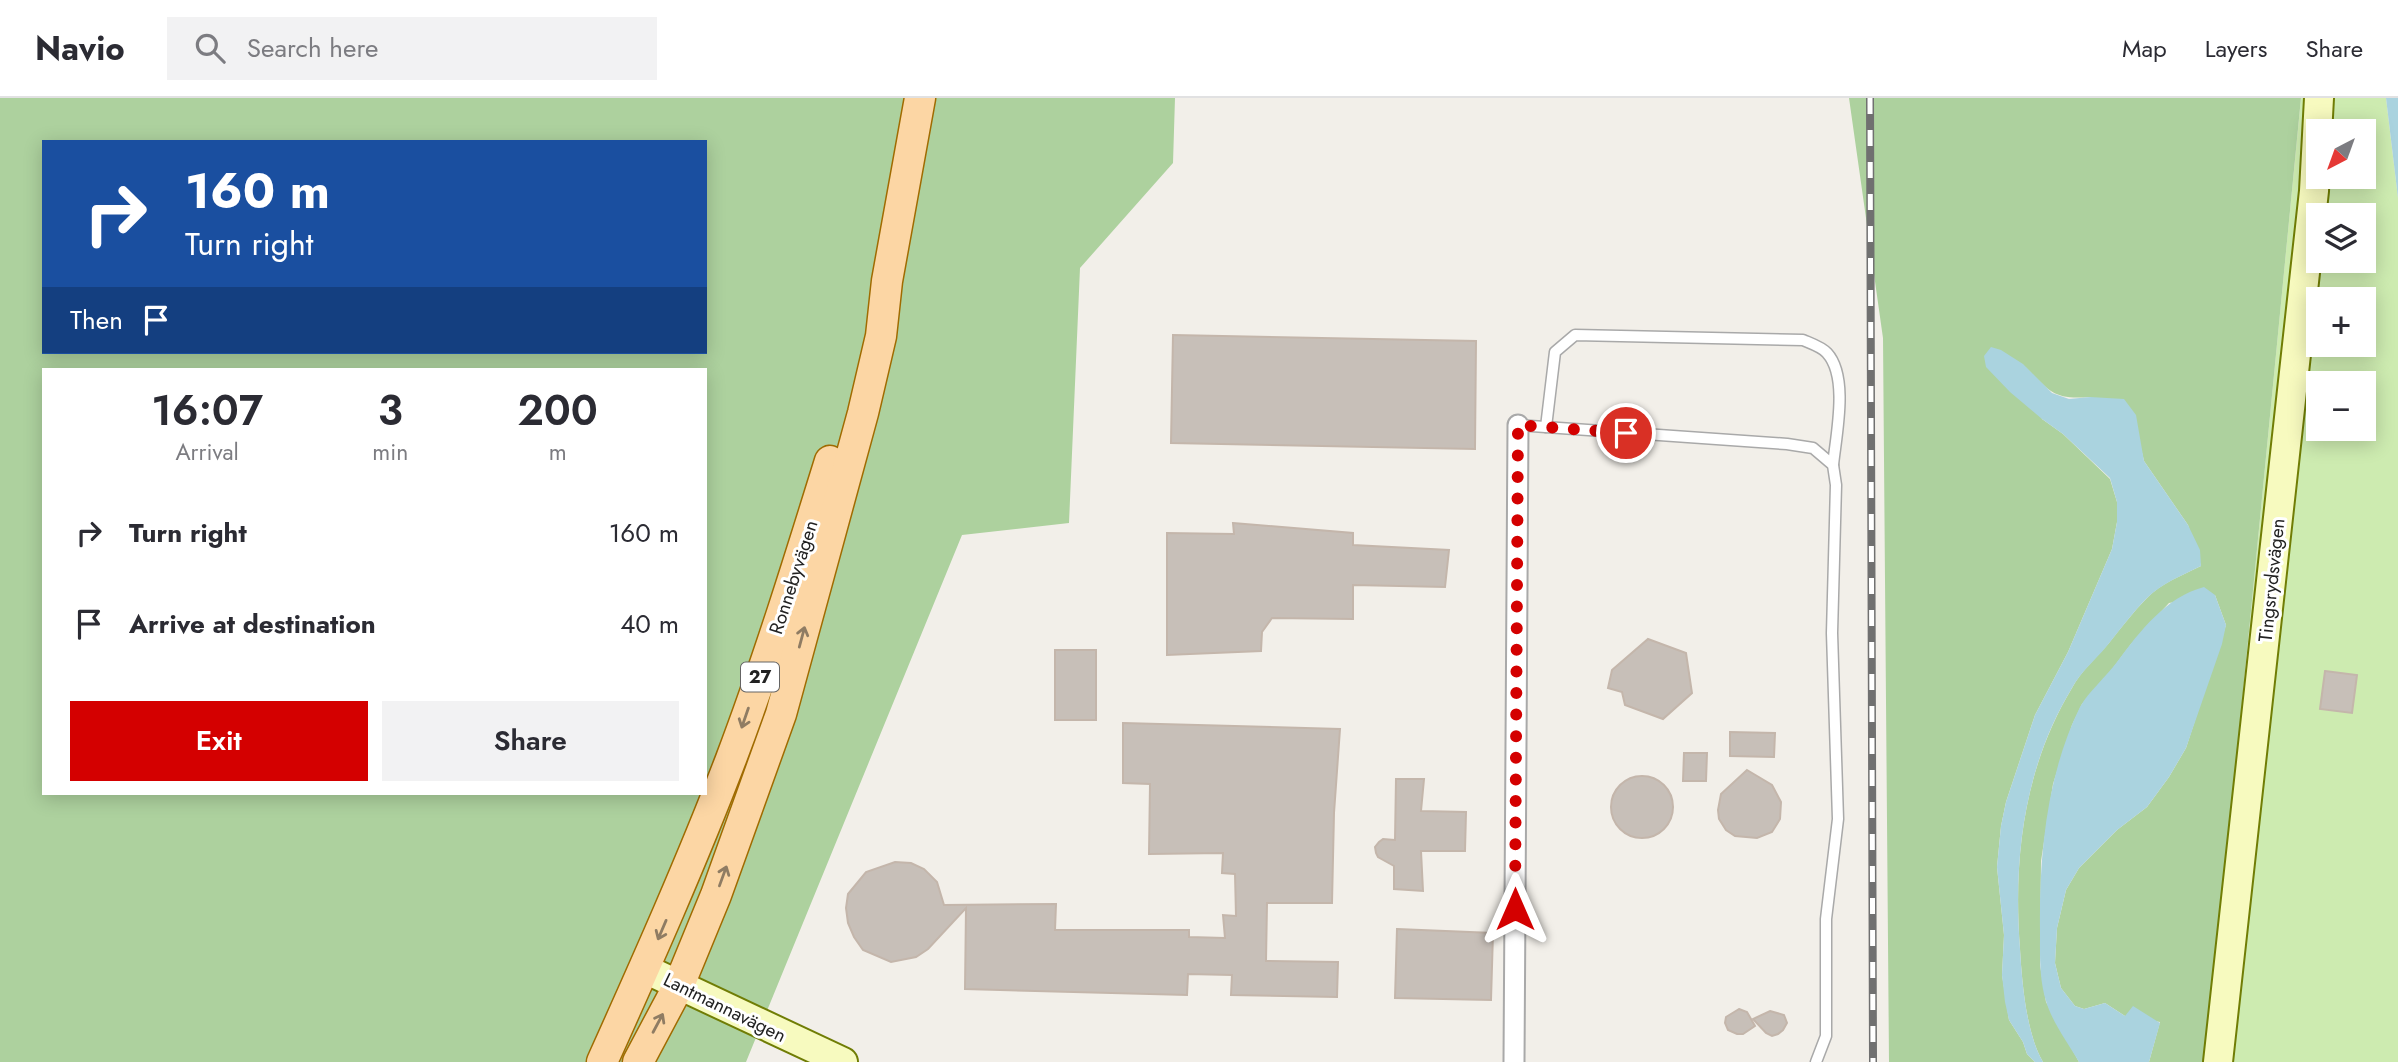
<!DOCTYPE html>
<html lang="en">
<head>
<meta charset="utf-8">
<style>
	:root { --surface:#fff; --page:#f2f2f3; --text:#2b2b33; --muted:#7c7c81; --line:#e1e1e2; --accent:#d40000 }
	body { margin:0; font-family:Jost,sans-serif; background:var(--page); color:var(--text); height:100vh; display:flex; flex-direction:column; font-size:26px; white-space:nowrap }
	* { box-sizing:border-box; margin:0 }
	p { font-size:23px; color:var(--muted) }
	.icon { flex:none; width:38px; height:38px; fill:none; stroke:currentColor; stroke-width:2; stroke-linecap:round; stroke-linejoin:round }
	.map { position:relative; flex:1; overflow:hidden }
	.drawer { position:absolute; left:42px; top:270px; width:665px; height:427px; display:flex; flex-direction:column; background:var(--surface); border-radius:0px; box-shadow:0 4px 18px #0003 }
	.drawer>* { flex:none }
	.top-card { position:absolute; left:42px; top:42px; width:665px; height:214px; border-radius:0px; box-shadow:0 4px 18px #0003; background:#1a4fa0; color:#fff; overflow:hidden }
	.needle { width:46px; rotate:221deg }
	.buttons { position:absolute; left:2306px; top:21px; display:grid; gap:14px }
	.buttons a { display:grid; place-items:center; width:70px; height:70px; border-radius:0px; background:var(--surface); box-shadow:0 4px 18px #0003; font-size:35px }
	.pin { position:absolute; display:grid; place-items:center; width:60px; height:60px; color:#fff; margin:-30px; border:4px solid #fff; border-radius:50%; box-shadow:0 2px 7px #0007 }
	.me { position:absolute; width:77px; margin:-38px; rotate:0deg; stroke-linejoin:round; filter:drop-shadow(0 0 5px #0008) }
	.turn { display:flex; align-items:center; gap:24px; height:147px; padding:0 28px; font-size:32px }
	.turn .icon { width:91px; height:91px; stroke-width:2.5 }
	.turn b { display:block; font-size:49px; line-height:60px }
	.then { display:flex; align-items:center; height:66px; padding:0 28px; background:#0003; gap:14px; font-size:26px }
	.eta { display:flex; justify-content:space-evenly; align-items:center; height:119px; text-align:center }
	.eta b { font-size:42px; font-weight:600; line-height:49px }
	.button { display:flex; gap:14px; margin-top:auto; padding:14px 28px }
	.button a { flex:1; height:80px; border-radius:0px; background:var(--accent); color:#fff; font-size:28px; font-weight:600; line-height:80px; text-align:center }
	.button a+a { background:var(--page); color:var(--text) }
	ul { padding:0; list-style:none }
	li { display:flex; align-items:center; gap:21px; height:91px; padding:0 28px }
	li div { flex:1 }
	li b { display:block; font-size:26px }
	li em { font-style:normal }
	header { display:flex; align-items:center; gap:42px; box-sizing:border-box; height:98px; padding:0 35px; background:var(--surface); border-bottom:2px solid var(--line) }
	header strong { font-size:33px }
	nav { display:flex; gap:38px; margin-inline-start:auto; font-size:24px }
	.search { width:490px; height:63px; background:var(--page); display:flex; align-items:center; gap:18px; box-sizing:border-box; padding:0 24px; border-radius:0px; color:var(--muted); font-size:26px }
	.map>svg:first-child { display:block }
	.grass { fill:#cdebb0; fill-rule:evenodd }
	.forest { fill:#add19e; fill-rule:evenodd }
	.water { fill:#aad3df }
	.building { fill:#c7bfb8; stroke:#c4b6ab; stroke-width:2 }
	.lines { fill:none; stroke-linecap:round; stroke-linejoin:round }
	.lane-casing { stroke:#a9a9a9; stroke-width:13 }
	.street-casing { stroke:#a9a9a9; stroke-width:23 }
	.secondary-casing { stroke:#707d05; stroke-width:32 }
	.primary-casing { stroke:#a06b00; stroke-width:33 }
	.lane { stroke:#fff; stroke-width:10 }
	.street { stroke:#fff; stroke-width:19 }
	.secondary { stroke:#f7fabf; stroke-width:28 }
	.primary { stroke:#fcd6a4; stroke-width:30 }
	.rail-casing { stroke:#707070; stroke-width:8 }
	.rail { stroke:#fff; stroke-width:5; stroke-dasharray:16; stroke-linecap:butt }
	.oneway { stroke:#8f7c63 }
	.route { stroke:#d40000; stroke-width:12; stroke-dasharray:0 21.6 }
	.labels { text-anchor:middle; stroke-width:6; stroke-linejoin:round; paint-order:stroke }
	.shield { fill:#fff; stroke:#646464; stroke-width:2 }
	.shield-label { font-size:18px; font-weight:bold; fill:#222 }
	.street-label { font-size:19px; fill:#222; stroke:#fff }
</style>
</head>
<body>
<header>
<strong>Navio</strong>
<div class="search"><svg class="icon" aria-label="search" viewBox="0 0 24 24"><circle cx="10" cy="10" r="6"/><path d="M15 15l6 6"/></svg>Search here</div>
<nav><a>Map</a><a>Layers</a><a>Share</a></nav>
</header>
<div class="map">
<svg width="2398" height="964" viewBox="0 0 2398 964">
	<rect width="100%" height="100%" fill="#f2efe9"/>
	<path class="grass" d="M2301 0H2386L2398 100V964H2207ZM2319 33H2364V79H2319ZM2319 117H2364V163H2319ZM2319 201H2364V247H2319ZM2319 285H2364V331H2319Z"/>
	<g class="forest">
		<path d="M0 0H1175L1173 65 1080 170 1069 425 962 437 746 964H0ZM44 44H705V254H44ZM44 271H705V695H44Z"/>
		<path d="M1849 0H2301L2207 964H2149L2160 924 2125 918 2105 905 2084 911 2075 908 2061 890 2055 865 2057 830 2066 792 2079 770 2117 732 2147 709 2169 679 2186 650 2226 527 2215 497 2169 505 2131 546 2107 578 2082 606 2072 627 2053 686 2041 763 2040 867 2046 904 2079 964H2043C2026 935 2022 884 2020 851 2013 759 2024 670 2072 590 2081 573 2097 559 2109 545 2121 530 2133 514 2147 500 2161 485 2183 477 2201 468L2188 427 2144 363 2140 346 2090 299C2051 302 2050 292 2023 267L2042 321 2063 336 2110 381 2117 404V424L2112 451 2068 554 2035 617 2006 704 2001 728 1997 769 2004 837 2002 877 2009 922 2023 944 2027 956 2035 964H1889L1883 240Z"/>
	</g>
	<g class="water">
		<path d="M2386 0H2398V100Z"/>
		<path d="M1991 249 2001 252 2023 266 2052 295 2069 301 2090 299 2124 301 2136 317 2144 363 2188 427 2200 452 2201 468C2183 477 2162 485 2147 500 2132 515 2119 533 2106 549 2095 562 2080 575 2072 590 2024 669 2013 760 2020 851 2022 884 2026 935 2043 964H2035L2027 956 2023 944 2009 922 2005 904 2002 877 2004 837 1997 769 2001 728 2006 704 2035 617 2068 554 2112 451 2117 424V404L2110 380 2063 336 2042 321 2010 294 1986 269 1984 258Z"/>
		<path d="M2204 489 2215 497 2226 527 2222 546 2186 650 2169 679 2147 709 2117 732 2079 770 2066 792 2057 830 2055 865 2061 890 2075 908 2084 911 2105 905 2125 918 2133 908 2160 925 2149 964H2079C2068 945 2052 924 2046 903 2039 881 2040 856 2040 834 2039 759 2046 678 2080 609 2089 593 2106 579 2117 564 2140 533 2166 499 2204 489Z"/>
	</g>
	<g class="building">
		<path d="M1173 237 1476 243 1475 351 1171 345Z"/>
		<path d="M1233 425 1353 435V447L1449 452 1445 489 1353 487V521L1272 520 1262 534 1261 553 1167 557V435L1234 436Z"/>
		<path d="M1648 541 1686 555 1692 595 1663 621 1625 607 1622 594 1608 590 1612 572Z"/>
		<rect x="1055" y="552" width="41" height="70"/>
		<path d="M2325 573 2357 577 2352 615 2320 611Z"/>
		<path d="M1123 625 1340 631 1334 715 1332 805H1267L1266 863 1338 864 1337 899 1231 897 1232 877 1188 876 1187 897 965 891 966 810 928 851 916 859 891 864 863 852 854 839 848 825 846 810 848 796 866 774 895 764 911 765 924 771 937 784 944 807 1056 806 1055 832H1189V839L1225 840 1223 817 1236 818 1235 776 1222 775 1223 755 1149 756 1150 686 1123 685Z"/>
		<path d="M1730 634 1775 635 1774 659 1730 658Z"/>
		<path d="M1684 655H1707L1706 683H1683Z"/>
		<path d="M1747 672 1772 687 1781 704 1780 721 1772 734 1757 740 1735 738 1726 732 1719 721 1718 712 1721 696Z"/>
		<circle cx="1642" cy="709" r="31"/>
		<path d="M1396 681H1424L1421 713 1466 714 1465 753H1421L1423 793 1394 791V768L1378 759 1376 755 1375 749 1379 744 1383 741 1395 742Z"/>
		<path d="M1397 831 1493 835 1491 902 1395 900Z"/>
		<path d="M1739 911 1747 914 1755 928 1743 936H1737L1728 932 1725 925 1726 919Z"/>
		<path d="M1770 913 1784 917 1787 925 1783 932 1778 936 1772 938 1766 935 1753 921Z"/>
	</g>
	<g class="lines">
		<defs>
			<g id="lane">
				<path d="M1518 327 1787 346 1813 350 1833 367 1836 387 1832 535 1838 721 1826 821V938L1816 964"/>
				<path d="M1546 329 1555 254 1575 237 1803 242C1810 245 1822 249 1827 255 1849 279 1836 337 1833 367"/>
			</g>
			<path id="street" d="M1514 964 1518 327"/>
			<g id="secondary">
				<path d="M645 871 843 964"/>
				<path d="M2218 964 2314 93 2319 0"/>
			</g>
			<g id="primary">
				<path d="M602 964C647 864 692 763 731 661 768 563 799 463 830 363"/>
				<path d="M638 964 679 887 716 797 781 616 863 315 881 238 887 183 920 0"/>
			</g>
		</defs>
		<use href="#lane" class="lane-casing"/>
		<use href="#street" class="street-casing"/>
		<use href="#secondary" class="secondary-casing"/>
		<use href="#primary" class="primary-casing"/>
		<use href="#lane" class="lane"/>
		<use href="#street" class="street"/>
		<use href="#secondary" class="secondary"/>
		<use href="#primary" class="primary"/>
		<defs>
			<path id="rail" d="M1870 0 1873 964"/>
		</defs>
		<use href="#rail" class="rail-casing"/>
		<use href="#rail" class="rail"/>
	</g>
	<defs><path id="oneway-shaft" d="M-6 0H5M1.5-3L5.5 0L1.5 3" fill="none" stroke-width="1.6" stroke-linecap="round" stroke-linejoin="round" transform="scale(1.75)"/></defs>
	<g class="oneway">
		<use href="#oneway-shaft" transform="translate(802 539) rotate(-75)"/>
		<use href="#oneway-shaft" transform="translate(745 620) rotate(109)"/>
		<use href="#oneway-shaft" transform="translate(723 778) rotate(-70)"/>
		<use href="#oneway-shaft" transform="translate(662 832) rotate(113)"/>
		<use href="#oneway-shaft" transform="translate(658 925) rotate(-62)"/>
	</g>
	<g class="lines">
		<path class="route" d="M1515 811 1518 327 1626 335"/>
	</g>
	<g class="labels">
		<rect class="shield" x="741" y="564.5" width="38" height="29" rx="5"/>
		<g class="shield-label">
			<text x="760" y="585">27</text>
		</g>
		<g class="street-label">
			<text transform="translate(793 479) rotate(-72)" y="7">Ronnebyvägen</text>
			<text transform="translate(2271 482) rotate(-84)" y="7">Tingsrydsvägen</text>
			<text transform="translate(725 909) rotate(26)" y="7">Lantmannavägen</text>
		</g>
	</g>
</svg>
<div class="buttons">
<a><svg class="needle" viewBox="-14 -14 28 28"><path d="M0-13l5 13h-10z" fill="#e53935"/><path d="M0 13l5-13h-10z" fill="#7c7c81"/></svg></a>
<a><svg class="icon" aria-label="layers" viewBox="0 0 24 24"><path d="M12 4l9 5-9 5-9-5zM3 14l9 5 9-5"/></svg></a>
<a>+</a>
<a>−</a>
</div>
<div class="pin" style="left:1626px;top:335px;background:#d93025"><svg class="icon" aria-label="arrive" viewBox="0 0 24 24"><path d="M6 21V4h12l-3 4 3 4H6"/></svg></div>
<svg class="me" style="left:1515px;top:811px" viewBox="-20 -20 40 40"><path d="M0-17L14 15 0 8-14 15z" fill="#d40000" stroke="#fff" stroke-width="4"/></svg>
<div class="top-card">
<div class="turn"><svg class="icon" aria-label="right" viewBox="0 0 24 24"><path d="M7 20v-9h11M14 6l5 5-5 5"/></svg><div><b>160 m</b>Turn right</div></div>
<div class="then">Then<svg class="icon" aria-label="arrive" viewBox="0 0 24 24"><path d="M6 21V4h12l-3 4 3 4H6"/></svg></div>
</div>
<section class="drawer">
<div class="eta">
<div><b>16:07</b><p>Arrival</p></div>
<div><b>3</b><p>min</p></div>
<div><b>200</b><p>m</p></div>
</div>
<ul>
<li><svg class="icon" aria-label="right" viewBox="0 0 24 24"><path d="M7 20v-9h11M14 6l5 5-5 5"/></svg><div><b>Turn right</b></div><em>160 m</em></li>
<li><svg class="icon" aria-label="arrive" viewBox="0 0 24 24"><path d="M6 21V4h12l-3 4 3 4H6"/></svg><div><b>Arrive at destination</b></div><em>40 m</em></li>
</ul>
<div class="button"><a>Exit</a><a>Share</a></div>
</section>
</div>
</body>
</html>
